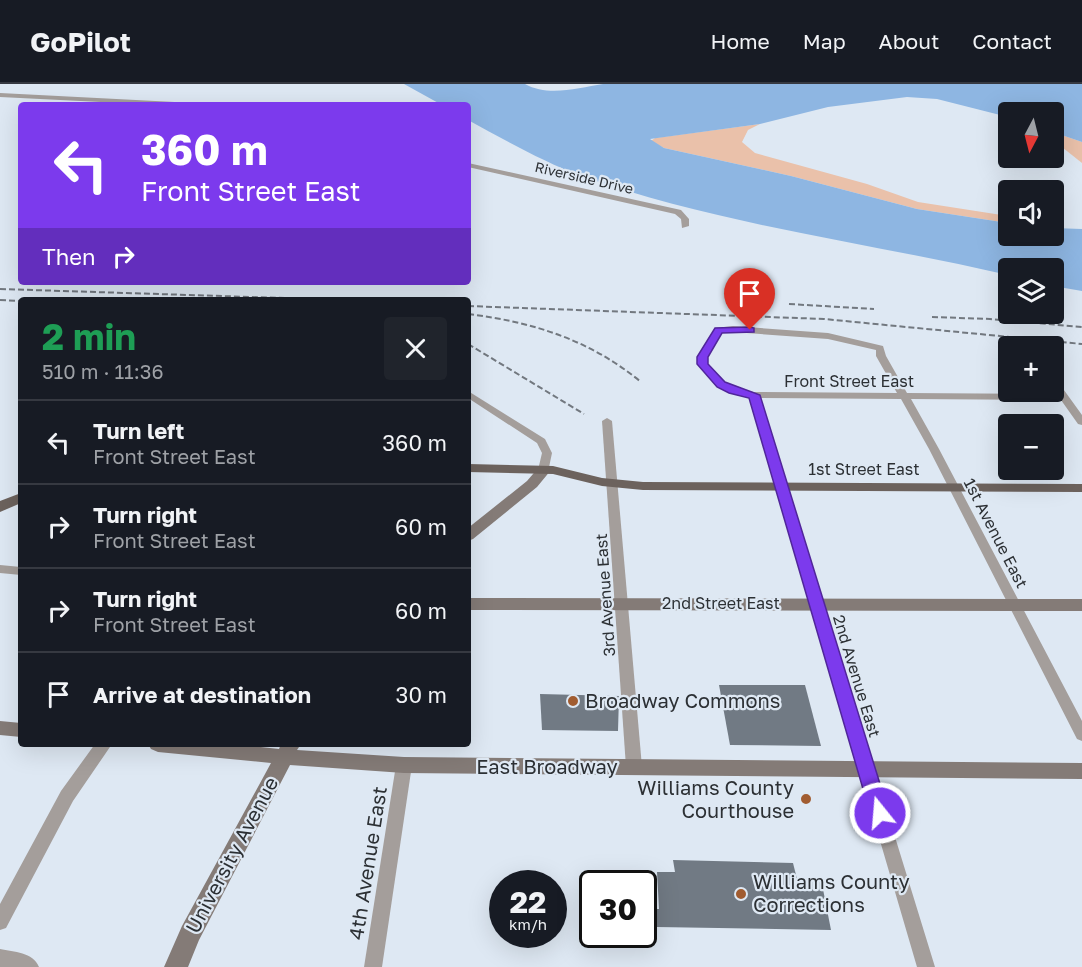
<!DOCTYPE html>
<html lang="en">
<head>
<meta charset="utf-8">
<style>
	:root { --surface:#171b24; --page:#20242c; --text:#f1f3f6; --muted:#9ea1a6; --line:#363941 }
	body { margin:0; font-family:"Golos Text",sans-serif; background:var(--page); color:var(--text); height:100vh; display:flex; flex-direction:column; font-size:22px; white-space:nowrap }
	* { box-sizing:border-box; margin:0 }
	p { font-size:20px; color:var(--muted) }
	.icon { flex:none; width:33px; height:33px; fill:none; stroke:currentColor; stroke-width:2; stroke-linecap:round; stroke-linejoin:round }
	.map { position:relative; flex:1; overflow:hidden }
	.side { position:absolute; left:18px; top:213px; width:453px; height:450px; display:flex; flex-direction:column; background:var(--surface); border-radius:6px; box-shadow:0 6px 24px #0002 }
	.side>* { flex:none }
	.banner { position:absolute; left:18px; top:18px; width:453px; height:183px; border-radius:6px; box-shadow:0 6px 24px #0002; background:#7c3aed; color:#fff; overflow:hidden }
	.needle { width:39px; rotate:187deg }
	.controls { position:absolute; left:998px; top:18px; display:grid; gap:12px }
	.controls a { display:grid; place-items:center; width:66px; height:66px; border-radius:6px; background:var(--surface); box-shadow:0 6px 24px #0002; font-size:30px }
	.speed { position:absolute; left:489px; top:786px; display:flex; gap:12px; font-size:30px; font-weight:700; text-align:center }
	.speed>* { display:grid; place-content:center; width:78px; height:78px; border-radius:50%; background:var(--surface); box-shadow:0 6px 24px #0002; line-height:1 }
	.speed small { font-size:15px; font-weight:400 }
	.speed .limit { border:3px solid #111; border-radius:9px; background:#fff; color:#111 }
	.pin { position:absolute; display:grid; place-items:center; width:51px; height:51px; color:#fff; margin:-62px -26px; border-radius:50% 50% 50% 0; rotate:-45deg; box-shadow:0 0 6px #0007 }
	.pin .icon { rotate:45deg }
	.me { position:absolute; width:66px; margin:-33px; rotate:343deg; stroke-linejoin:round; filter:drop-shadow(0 0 4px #0008) }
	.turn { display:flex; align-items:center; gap:21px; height:126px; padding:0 24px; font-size:27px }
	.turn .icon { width:78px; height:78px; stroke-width:2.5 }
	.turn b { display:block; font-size:42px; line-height:51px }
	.then { display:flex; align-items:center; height:57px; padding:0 24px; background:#0003; gap:12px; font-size:22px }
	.round { display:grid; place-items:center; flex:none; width:63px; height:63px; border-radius:6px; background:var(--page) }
	.overview { display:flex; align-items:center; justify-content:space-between; height:102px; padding:0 24px }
	h1 { font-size:36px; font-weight:700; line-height:45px; color:#1e9e55 }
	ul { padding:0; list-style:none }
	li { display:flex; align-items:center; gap:18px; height:84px; padding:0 24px; border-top:2px solid var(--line) }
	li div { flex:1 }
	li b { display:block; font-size:22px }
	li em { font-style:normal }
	header { display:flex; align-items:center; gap:36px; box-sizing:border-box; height:84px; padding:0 30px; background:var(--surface); border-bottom:2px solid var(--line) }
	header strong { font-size:28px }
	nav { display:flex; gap:33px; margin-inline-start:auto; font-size:21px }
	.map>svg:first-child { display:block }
	.green { fill:#eac1aa }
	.water { fill:#8eb6e2 }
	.building { fill:#717a84 }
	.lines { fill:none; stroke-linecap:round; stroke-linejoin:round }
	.street { fill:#a49e9b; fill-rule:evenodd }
	.secondary { fill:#847b77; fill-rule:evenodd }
	.primary { fill:#6c625d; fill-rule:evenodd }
	.rail { stroke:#72787f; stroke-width:2; stroke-dasharray:6 3; stroke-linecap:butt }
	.route { fill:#7c3aed; stroke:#51269a; stroke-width:1.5 }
	.poi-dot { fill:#a15c30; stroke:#dee8f3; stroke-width:2 }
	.labels { text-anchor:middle; stroke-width:4.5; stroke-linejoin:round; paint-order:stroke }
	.far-street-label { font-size:14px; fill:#2c3034; stroke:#dee8f3 }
	.street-label { font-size:16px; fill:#2c3034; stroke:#dee8f3 }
	.near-poi-label { font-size:20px; fill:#2c3034; stroke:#dee8f3; text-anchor:start }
	.near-street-label { font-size:20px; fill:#2c3034; stroke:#dee8f3 }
</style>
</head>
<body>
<header>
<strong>GoPilot</strong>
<nav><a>Home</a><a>Map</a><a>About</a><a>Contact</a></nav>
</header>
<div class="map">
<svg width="1082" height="883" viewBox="0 0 1082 883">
	<rect width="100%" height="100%" fill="#dee8f3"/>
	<g class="green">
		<path d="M760 40 748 46 742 58 755 69 867 100 918 118 1008 132V139L917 125 791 92 664 64 651 57 655 54Z"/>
		<path d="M1053 48 1082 58V79L1053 56Z"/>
	</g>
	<path class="water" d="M404 0H525C548 13 578 4 603 0H1082V58L1053 48V28H1008V33L937 15 907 13 828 23 760 40 650 55 664 64 791 92 917 125 1008 139V152H1053V144L1082 145V207L1053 202V184H1008V191C866 158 720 141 582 92 543 78 505 56 468 36V21H442Z"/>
	<g class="building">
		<path d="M719 601H805L821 662 730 661Z"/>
		<path d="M540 610 619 612 618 647 542 646Z"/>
		<path d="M673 776 793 779 797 795H821L831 846 657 843 652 825H659L657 788H675Z"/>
	</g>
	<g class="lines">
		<g class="street">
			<path d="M0 9 194 19 197 21H161L0 13Z"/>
			<path d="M468 79 681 126 689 135V142L682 144 681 135 675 130 468 83Z"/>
			<path d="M733 242 828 249 883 262 886 272 907 309 1057 310 1053 304V294L1056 295 1082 331V341L1078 340 1061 316 911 315 939 365 1082 637V657L1077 655 929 365 901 315 760 314 935 883H917L750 313 729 309 717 303 698 280 697 273 715 244ZM733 248 828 255 876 266V272L897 309 754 308 736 305 725 299 708 280 707 273 721 249Z"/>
			<path d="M468 307 545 355 552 369 548 388H540L538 386 542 369 537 359 468 314Z"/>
			<path d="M607 334 612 337 642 683 640 688 634 689 628 688 626 683 602 337Z"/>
			<path d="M0 481 21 483V491L0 489Z"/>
			<path d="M95 660H112L73 717 6 844 0 846V820L61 707Z"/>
			<path d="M404 675 410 677 412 681 382 883H364L396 681 398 677Z"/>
			<path d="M0 865C14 868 33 868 39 883H0Z"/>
		</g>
		<g class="secondary">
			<path d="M544 382 551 386 537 403 473 455 468 457V444L527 397 539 383Z"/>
			<path d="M468 514 1082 515V527L468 526Z"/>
			<path d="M0 637 21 639V653L0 651Z"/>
			<path d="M148 660H233L279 665 281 660H301L297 666 404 673 1082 679V695L404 689 290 681 199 856 188 883H164L182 842 271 679 158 668 151 665Z"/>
		</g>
		<g class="primary">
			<path d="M468 380 553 382 602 394 643 398 1082 400V408L643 406 602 402 553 390 468 388Z"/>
			<path d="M21 409V419L0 428V417Z"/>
		</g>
		<g class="rail">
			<path d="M0 205 346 216"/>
			<path d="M0 216 21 217"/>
			<path d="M789 220 874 225"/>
			<path d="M468 222 824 235 1082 260"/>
			<path d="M468 230C533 238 590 256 641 298"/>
			<path d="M932 233 990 235 1082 243"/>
			<path d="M468 260 584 330"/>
		</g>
	</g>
	<path class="route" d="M750 243 754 244V248L722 249 708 273V280L725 298 760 311 889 729 886 734 880 737 873 734 870 729 749 314 729 309 717 303 697 280V273L715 244Z"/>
	<g class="poi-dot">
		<circle cx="573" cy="617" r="6"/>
		<circle cx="806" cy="715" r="6"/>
		<circle cx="741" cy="810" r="6"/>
	</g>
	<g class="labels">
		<g class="far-street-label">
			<text transform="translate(584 94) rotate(13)" y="5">Riverside Drive</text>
		</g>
		<g class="street-label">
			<text x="849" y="303">Front Street East</text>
			<text x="864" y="391">1st Street East</text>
			<text transform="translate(996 449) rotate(63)" y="6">1st Avenue East</text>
			<text transform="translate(605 511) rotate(-94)" y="6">3rd Avenue East</text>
			<text x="721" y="525">2nd Street East</text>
			<text transform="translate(857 592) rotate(73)" y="6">2nd Avenue East</text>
		</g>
		<g class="near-poi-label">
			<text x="585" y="624">Broadway Commons</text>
			<text x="794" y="711" text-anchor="end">Williams County<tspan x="794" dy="23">Courthouse</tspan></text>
			<text x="753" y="805">Williams County<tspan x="753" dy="23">Corrections</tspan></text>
		</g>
		<g class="near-street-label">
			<text x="547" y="690">East Broadway</text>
			<text transform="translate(232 771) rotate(-62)" y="7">University Avenue</text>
			<text transform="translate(368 779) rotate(-81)" y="7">4th Avenue East</text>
		</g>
	</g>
</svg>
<div class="controls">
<a><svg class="needle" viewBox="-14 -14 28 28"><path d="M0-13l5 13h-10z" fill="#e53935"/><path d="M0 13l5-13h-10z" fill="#9ea1a6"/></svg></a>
<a><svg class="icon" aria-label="sound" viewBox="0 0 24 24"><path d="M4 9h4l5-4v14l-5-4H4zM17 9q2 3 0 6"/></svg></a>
<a><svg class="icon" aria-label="layers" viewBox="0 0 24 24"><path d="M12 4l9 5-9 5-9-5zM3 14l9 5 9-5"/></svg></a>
<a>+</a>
<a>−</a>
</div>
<div class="speed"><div>22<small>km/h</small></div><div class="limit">30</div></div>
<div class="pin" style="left:750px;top:246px;background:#d93025"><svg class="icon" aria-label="arrive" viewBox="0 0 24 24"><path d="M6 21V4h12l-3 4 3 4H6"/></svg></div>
<svg class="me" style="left:880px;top:729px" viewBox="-20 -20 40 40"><circle r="17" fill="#7c3aed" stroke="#fff" stroke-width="3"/><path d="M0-11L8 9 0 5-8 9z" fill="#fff"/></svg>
<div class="banner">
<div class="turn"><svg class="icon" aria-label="left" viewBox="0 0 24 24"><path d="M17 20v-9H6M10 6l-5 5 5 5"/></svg><div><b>360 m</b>Front Street East</div></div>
<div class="then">Then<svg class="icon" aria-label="right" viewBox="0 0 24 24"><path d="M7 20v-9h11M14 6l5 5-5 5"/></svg></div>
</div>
<section class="side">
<div class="overview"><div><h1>2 min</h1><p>510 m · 11:36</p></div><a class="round"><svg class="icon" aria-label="close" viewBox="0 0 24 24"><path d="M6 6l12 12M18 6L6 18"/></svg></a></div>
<ul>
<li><svg class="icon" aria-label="left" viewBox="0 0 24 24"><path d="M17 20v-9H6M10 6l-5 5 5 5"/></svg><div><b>Turn left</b><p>Front Street East</p></div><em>360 m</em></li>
<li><svg class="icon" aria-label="right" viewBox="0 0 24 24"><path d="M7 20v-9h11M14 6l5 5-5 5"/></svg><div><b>Turn right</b><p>Front Street East</p></div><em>60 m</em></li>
<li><svg class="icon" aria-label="right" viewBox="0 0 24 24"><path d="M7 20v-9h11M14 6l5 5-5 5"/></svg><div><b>Turn right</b><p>Front Street East</p></div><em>60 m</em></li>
<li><svg class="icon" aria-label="arrive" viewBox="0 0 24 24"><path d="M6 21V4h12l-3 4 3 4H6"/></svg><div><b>Arrive at destination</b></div><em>30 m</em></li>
</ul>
</section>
</div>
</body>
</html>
